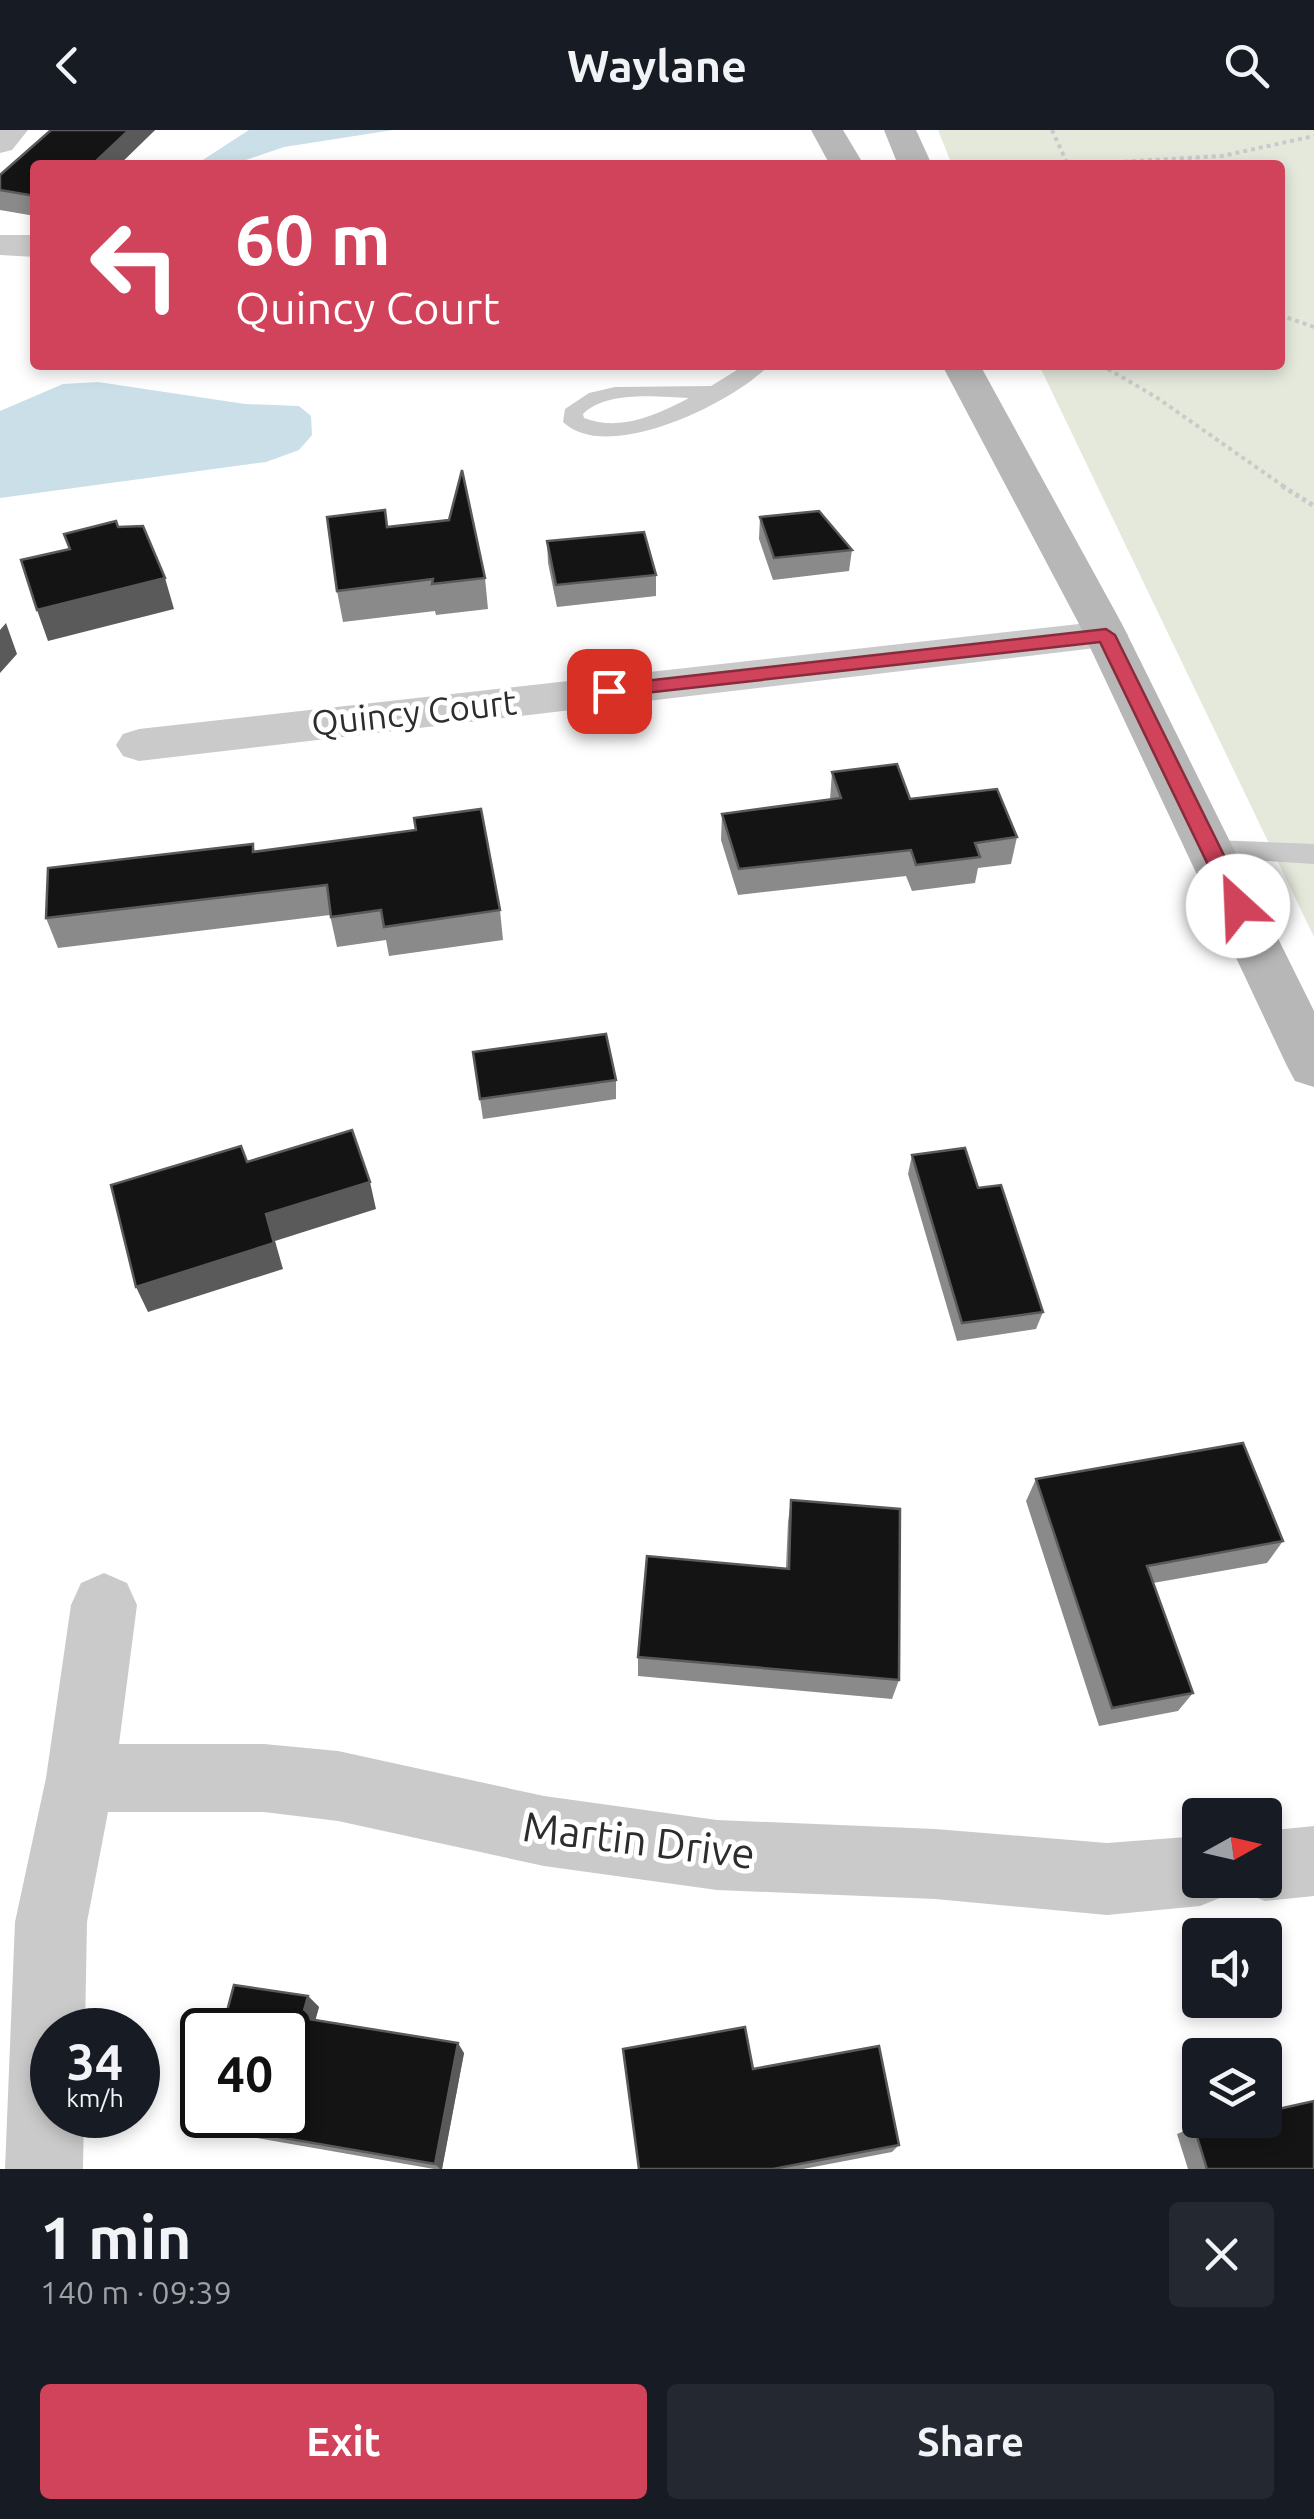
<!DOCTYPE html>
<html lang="en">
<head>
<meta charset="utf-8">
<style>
	:root { --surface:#171b24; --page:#242831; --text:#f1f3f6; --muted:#9ea1a6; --accent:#d1425b }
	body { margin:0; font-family:Ubuntu,sans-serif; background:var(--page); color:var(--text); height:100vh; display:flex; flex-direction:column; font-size:38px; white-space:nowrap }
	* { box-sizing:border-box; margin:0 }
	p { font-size:32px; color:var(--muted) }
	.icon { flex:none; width:55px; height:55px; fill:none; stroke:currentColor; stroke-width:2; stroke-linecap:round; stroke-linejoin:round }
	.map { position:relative; height:2039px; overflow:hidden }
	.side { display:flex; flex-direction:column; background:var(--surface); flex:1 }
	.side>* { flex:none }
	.top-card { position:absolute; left:30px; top:30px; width:1255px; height:210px; border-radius:10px; box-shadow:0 5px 15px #0003; background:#d1425b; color:#fff; overflow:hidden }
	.needle { width:65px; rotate:82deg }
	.buttons { position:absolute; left:1182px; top:1668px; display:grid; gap:20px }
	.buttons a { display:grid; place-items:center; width:100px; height:100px; border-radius:10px; background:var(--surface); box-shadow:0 5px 15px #0003; font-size:50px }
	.speed { position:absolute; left:30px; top:1878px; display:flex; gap:20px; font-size:50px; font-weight:700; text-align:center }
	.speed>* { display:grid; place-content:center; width:130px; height:130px; border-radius:50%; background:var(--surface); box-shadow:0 5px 15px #0003; line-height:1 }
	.speed small { font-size:25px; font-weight:400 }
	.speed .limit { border:5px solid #111; border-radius:15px; background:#fff; color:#111 }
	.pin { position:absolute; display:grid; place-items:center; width:85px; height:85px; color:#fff; margin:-42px; border-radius:20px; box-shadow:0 5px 15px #0006 }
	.me { position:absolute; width:110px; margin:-55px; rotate:335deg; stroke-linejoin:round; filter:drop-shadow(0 0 8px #0008) }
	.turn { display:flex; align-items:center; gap:35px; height:210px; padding:0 40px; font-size:45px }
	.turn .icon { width:130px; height:130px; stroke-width:2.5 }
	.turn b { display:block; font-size:70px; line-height:85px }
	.round { display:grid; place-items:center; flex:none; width:105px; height:105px; border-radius:10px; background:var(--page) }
	.summary { display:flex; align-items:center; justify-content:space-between; height:170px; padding:0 40px }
	h1 { font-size:60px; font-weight:700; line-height:75px }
	.primary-button { display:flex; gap:20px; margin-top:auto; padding:20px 40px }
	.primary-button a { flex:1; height:115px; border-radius:10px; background:var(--accent); color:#fff; font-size:40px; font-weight:700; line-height:115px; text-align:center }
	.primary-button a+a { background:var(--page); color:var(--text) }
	header { display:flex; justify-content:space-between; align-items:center; height:130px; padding:0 40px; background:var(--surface); font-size:45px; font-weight:700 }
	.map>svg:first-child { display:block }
	.green { fill:#e4e9dc }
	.water { fill:#cadfe7 }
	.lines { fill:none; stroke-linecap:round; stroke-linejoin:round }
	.path-far1 { stroke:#cacaca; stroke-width:4; stroke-dasharray:4 4; stroke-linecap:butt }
	.path { stroke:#cacaca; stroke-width:5; stroke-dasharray:4 4; stroke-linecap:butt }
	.lane { fill:#cacaca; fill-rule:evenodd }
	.street { fill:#cacaca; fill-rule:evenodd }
	.secondary { fill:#b7b7b7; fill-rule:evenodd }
	.wall { fill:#8a8a8a }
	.shaded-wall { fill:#5a5a5a }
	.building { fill:#141414; stroke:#5a5a5a; stroke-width:2.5 }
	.route { fill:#d1425b; stroke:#882b3b; stroke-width:2.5 }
	.labels { text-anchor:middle; stroke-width:10; stroke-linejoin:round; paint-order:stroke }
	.street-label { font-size:35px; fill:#2d2d2d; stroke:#fff }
	.near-street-label { font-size:42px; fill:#2d2d2d; stroke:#fff }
</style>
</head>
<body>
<header><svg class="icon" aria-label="back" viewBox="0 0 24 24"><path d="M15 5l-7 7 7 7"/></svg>Waylane<svg class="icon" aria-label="search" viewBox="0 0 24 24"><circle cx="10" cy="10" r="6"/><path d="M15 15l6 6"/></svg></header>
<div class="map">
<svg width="1314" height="2039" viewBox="0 0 1314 2039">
	<rect width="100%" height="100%" fill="#fff"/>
	<path class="green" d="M938 0H1314V807L1039 235H1280V35H952Z"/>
	<g class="water">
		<path d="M249 0H393L284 17 231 35H195Z"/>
		<path d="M98 252 245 274 299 276 311 286 312 305 299 320 266 332 0 368V281L63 254Z"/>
	</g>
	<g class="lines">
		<g class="path-far1">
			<path d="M1052 0 1068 35"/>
			<path d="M1068 35 1222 26 1314 6"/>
			<path d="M1280 185 1314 197"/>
			<path d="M1101 235 1156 267 1286 358"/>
		</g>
		<path class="path" d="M1282 356 1314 376"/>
		<g class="lane">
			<path d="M745 235H769C735 272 607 335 563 292L565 279 589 263 615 257 711 256ZM689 268C656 285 621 302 584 288L583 284C607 260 658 267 689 268Z"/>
			<path d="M1212 710 1314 714V734L1203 727 1199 720 1203 713Z"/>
		</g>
		<g class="street">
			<path d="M0 0H28L12 20 0 23Z"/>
			<path d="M0 105H35V127L0 125Z"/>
			<path d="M1106 491 1121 495 1128 505 1121 515 139 631 123 626 116 615 123 604 139 599Z"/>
			<path d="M104 1443 127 1453 137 1475 119 1614H264L338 1621 544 1666 717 1690 935 1699 1107 1713 1200 1706V1750H1232L1225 1766 1200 1776 1107 1785 935 1769 717 1760 544 1736 338 1691 264 1682H108L87 1792 85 1900H52V1985H84L83 2039H5L15 1792 46 1648 71 1475 81 1453Z"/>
			<path d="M1314 1696V1766L1265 1771 1240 1761 1235 1750H1265V1701Z"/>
		</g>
		<g class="secondary">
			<path d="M811 0H843L864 35H830Z"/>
			<path d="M884 0H916L932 35H898Z"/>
			<path d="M942 235H980L1122 494 1314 881V957L1295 951 1287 936 1079 494Z"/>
		</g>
	</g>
	<g class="wall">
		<path d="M51 0H155L119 35H35V86L0 80V45Z"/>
		<path d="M760 387 852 420 849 441 773 450 759 409Z"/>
		<path d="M387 397 485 448 488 479 436 485 435 481 343 492 337 461Z"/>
		<path d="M547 411 656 445V466L557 477 548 433Z"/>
		<path d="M832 642 1017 707 1011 734 978 738 975 753 912 761 906 746 738 765 721 710 722 684 830 670Z"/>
		<path d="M253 714 255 722 500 780 503 810 389 826 386 810 337 817 330 785 58 818 46 788Z"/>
		<path d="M473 922 616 950V969L483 989Z"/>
		<path d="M912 1025 978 1058 1043 1182 1036 1199 957 1211 908 1044Z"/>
		<path d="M1036 1349 1283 1411 1267 1433 1153 1453 1193 1563 1178 1581 1099 1596 1026 1371Z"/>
		<path d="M791 1370 899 1550 892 1569 638 1546V1527L786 1438 788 1392Z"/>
		<path d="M308 1866 319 1877 315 1890 464 1923 442 2039H434L212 2000 198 1993Z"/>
		<path d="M753 1939 899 2015 892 2022 803 2039H639Z"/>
		<path d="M1194 1997 1314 2039H1188L1177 2004Z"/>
	</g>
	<g class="shaded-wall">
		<path d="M129 0H155L119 35H92Z"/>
		<path d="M165 448 174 479 48 511 37 480Z"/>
		<path d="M6 493 17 524 0 543V500Z"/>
		<path d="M370 1052 376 1079 275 1111 283 1139 148 1182 136 1157 266 1084Z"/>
		<path d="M308 1866 319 1877 313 1899 302 1888Z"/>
		<path d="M458 1913 464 1923 442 2039H440L435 2034Z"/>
	</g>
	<g class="building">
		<path d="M51 0H129L92 35H35V66L0 60V45Z"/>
		<path d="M462 340 485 448 432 454 433 449 337 461 327 387 385 380 387 397 449 390Z"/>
		<path d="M819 381 852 420 774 428 760 387Z"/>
		<path d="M116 391 118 397 143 396 165 448 37 480 21 430 70 419 64 404Z"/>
		<path d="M644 402 656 445 556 455 547 411Z"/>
		<path d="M897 634 910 669 997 659 1017 707 975 713 980 727 916 735 911 720 739 739 722 684 841 668 832 642Z"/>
		<path d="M481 679 500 780 384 797 381 780 331 787 327 755 46 788 48 738 253 714V722L416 700 414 688Z"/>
		<path d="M606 904 616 950 480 969 473 922Z"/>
		<path d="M352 1000 370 1052 266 1084 274 1113 136 1157 111 1055 241 1016 247 1032Z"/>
		<path d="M965 1018 978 1058 1001 1055 1043 1182 962 1193 912 1025Z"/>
		<path d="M1243 1313 1283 1411 1147 1436 1193 1563 1112 1578 1036 1349Z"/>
		<path d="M791 1370 900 1379 899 1550 638 1527 647 1426 789 1439Z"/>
		<path d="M234 1855 308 1866 302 1888 458 1913 435 2034 198 1993 202 1976V1985H288V1900H222Z"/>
		<path d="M745 1897 753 1939 879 1916 899 2015 773 2039H639L623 1919Z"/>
		<path d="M1314 1971V2039H1207L1194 1997 1226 1990H1265V1982Z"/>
	</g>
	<path class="route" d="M1106 499 1115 505 1249 776 1246 782 1238 784 1228 776 1100 512 609 567 600 561 609 555Z"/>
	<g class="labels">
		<g class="street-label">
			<text transform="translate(414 583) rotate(-6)" y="12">Quincy Court</text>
		</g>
		<g class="near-street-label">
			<text transform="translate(639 1710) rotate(7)" y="15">Martin Drive</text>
		</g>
	</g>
</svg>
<div class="buttons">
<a><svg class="needle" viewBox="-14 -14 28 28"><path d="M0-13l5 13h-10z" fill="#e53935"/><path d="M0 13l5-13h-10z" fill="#9ea1a6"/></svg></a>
<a><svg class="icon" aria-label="sound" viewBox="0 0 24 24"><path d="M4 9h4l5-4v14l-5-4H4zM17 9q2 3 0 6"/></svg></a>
<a><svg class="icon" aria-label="layers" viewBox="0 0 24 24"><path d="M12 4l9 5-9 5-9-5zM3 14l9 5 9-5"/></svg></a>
</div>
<div class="speed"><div>34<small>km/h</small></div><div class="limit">40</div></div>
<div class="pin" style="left:609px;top:561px;background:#d93025"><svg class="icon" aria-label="arrive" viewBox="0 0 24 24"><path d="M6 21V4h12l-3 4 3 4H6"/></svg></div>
<svg class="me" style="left:1238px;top:776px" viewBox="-20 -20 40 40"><circle r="19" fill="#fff"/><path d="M0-13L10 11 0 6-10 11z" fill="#d1425b"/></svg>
<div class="top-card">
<div class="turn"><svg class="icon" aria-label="left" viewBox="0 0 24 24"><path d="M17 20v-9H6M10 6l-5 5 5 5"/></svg><div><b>60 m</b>Quincy Court</div></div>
</div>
</div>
<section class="side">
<div class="summary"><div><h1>1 min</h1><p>140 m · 09:39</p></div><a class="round"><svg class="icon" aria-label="close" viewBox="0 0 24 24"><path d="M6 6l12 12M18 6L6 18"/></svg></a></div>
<div class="primary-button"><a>Exit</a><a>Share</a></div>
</section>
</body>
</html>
